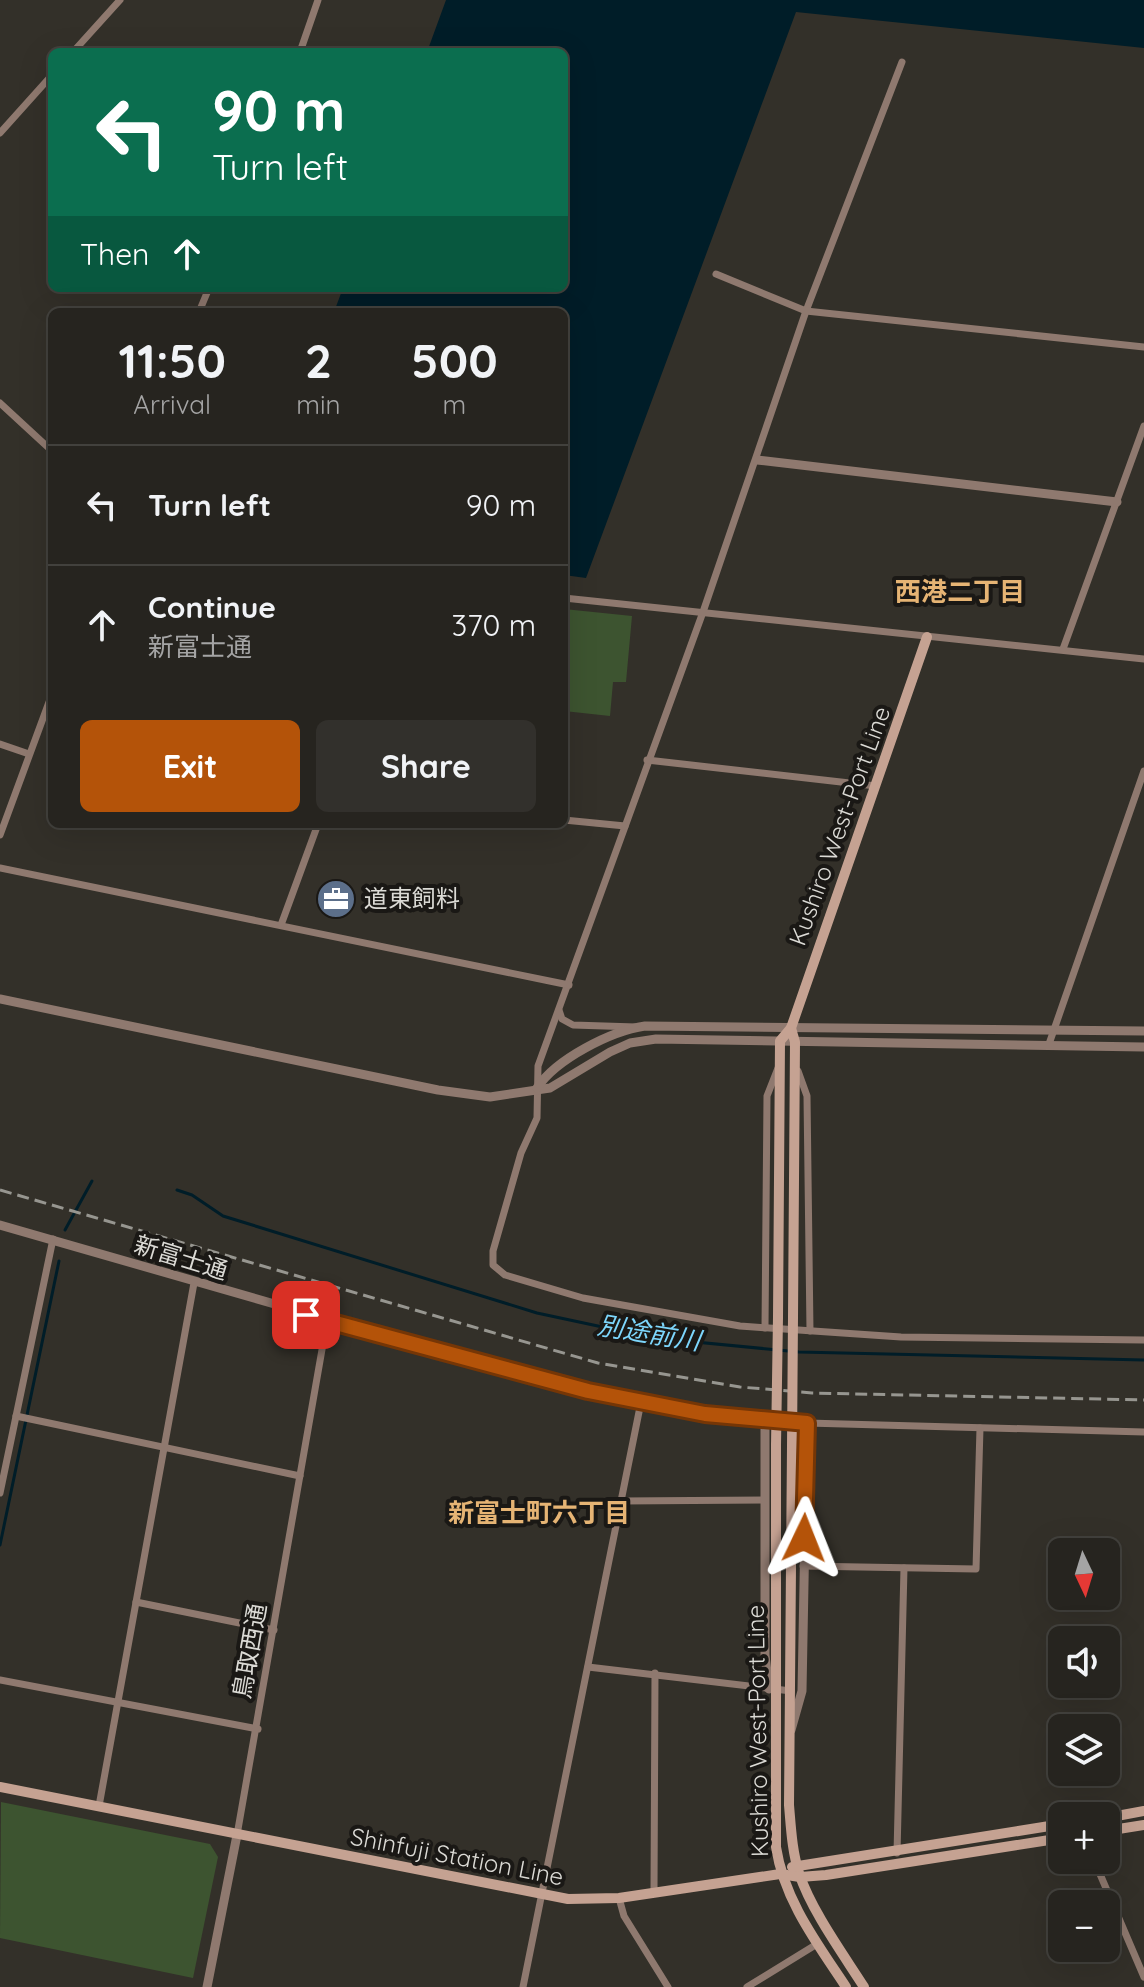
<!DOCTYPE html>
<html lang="en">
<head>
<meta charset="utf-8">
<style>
	:root { --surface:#26241f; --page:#32302c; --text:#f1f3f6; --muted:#a4a4a4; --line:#42413d; --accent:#b45309 }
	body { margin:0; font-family:Quicksand,"Noto Sans JP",sans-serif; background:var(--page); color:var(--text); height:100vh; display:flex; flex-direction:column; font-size:30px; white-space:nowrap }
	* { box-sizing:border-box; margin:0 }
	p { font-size:26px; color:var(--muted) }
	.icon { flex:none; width:44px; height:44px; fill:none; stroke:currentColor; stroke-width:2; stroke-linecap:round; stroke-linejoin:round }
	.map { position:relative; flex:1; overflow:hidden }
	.details { position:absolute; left:48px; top:308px; width:520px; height:520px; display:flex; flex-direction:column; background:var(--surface); border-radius:12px; box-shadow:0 8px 32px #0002,0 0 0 2px var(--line) }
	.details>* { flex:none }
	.hud { position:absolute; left:48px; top:48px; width:520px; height:244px; border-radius:12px; box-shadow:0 8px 32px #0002,0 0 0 2px var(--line); background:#0b6e4f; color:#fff; overflow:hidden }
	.needle { width:52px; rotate:176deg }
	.controls { position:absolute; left:1048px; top:1538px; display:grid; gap:16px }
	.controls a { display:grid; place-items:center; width:72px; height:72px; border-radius:12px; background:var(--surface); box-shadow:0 8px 32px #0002,0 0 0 2px var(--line); font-size:40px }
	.pin { position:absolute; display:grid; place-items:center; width:68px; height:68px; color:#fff; margin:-34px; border-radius:16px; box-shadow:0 4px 12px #0006 }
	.me { position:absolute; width:88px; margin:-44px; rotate:2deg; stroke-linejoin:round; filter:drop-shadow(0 0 6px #0008) }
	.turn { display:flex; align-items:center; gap:28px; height:168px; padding:0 32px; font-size:36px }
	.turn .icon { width:104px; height:104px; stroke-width:2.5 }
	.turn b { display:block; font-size:56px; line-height:68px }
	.then { display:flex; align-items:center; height:76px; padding:0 32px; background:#0003; gap:16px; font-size:30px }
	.eta { display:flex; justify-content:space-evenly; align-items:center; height:136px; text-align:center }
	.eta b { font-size:48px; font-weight:700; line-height:56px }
	.primary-button { display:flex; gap:16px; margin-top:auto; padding:16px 32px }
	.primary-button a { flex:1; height:92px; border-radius:12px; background:var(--accent); color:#fff; font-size:32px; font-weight:700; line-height:92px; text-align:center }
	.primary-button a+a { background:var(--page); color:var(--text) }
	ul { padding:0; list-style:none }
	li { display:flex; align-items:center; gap:24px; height:120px; padding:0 32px; border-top:2px solid var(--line) }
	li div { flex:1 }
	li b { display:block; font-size:30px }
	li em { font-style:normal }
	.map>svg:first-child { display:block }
	.green { fill:#3d5430 }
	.water { fill:#001d28 }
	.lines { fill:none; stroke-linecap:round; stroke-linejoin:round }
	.stream { stroke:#001d28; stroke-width:3 }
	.minor { stroke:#8f796f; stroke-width:7 }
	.tertiary { stroke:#8f796f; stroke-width:9 }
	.secondary { stroke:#c5a292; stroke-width:10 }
	.rail { stroke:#979690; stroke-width:3; stroke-dasharray:12 6; stroke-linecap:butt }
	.secondary-bridge { stroke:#c5a292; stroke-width:10 }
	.route-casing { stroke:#753606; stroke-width:20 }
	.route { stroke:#b45309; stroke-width:14 }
	.labels { text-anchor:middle; stroke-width:8; stroke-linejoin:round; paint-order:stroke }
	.street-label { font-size:24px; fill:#dbdad5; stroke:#1a1815 }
	.poi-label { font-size:24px; fill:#dbdad5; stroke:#1a1815; text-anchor:start }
	.neighbourhood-label { font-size:26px; font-weight:bold; fill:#e6b474; stroke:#1a1815 }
	.water-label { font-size:26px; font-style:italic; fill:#7dd6fc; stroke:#1a1815 }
</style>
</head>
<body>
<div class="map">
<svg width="1144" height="1987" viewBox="0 0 1144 1987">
	<rect width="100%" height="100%" fill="#333029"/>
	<g class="green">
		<path d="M564 609 632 616 626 682H613L610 716 564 711Z"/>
		<path d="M1 1802 210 1844 218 1857 193 1978 0 1938Z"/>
	</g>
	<path class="water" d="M446 0H1144V48L796 12 586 578 564 575V312H334L343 288H564V52H427Z"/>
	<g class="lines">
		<g class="stream">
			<path d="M177 1190 192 1195 223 1216 537 1313 654 1338 799 1352 1144 1360"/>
			<path d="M65 1230 92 1181"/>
			<path d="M0 1545 59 1261"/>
		</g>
		<g class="minor">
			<path d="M73 52 120 0"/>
			<path d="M300 52 318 0"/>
			<path d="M902 62 806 311 703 612 538 1066 537 1118 521 1153 493 1251V1265L505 1275 583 1298 740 1326 901 1337 1144 1340"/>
			<path d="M0 133 52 75"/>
			<path d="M716 274 806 311 1144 347"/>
			<path d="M199 312 209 288"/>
			<path d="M0 403 52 451"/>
			<path d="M564 598 1144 659"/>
			<path d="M1063 649 1144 426"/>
			<path d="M0 744 29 754"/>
			<path d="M647 760 876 786"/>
			<path d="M564 820 625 826"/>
			<path d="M0 835 52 694"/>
			<path d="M0 868 569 985"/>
			<path d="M281 925 318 824"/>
			<path d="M559 1010 562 1019 573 1025 636 1027"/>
			<path d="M1049 1044 1144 771"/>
			<path d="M798 1071 807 1096 810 1331"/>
			<path d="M351 1326 588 1391 705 1414 807 1423 1144 1432"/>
			<path d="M765 1328 767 1096 778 1068"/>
			<path d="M16 1416 300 1476"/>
			<path d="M0 1493 53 1239"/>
			<path d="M621 1501 765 1500"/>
			<path d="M803 1566 976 1569 980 1428"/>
			<path d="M136 1602 274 1630"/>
			<path d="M588 1667 791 1691"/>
			<path d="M0 1680 258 1729"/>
			<path d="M99 1806 194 1283"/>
			<path d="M237 1835 327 1321"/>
			<path d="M897 1853 904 1568"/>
			<path d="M1094 1860 1144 1977"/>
			<path d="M654 1893 655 1673"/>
			<path d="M619 1898 624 1916 668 1987"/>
			<path d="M523 1987 641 1402"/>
			<path d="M747 1987 817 1944"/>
		</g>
		<g class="tertiary">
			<path d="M757 460 1117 502"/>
			<path d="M0 999 438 1090 490 1097 550 1088 610 1052 630 1043 656 1039 1144 1047"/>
			<path d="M537 1088C556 1059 611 1031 645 1026L1144 1031"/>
			<path d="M0 1225 351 1326"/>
			<path d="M765 1419V1655L769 1689"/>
			<path d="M791 1730 802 1691 807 1423"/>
			<path d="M207 1987 237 1835"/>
		</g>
		<g class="secondary">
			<path d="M791 1028 795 1042 793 1317"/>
			<path d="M778 1317 780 1041 791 1028 927 637"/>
			<path d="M776 1445V1847C784 1900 817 1943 846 1987"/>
			<path d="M792 1446 789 1805C791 1828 792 1851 799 1873 811 1910 843 1954 864 1987"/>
			<path d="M0 1787 568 1899 619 1898 780 1874 800 1877 826 1875 1062 1838"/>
			<path d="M1106 1818 1144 1811"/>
			<path d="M1106 1831 1144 1825"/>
			<path d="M792 1867 1062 1824"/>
		</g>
		<path class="rail" d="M0 1190 598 1363 740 1387 812 1393 1144 1400"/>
		<g class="secondary-bridge">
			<path d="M776 1445 778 1317"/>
			<path d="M792 1446 793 1317"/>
		</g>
	</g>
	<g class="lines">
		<defs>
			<path id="route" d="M306 1315 588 1391 705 1414 807 1423 804 1538"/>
		</defs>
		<use href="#route" class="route-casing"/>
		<use href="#route" class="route"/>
	</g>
	<defs>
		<symbol id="office-disc" viewBox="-11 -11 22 22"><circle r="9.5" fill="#5c6f8a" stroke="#1a1815"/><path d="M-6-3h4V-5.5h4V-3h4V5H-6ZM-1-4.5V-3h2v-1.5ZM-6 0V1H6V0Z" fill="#fff"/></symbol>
	</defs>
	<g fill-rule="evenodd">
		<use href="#office-disc" x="314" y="877" width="44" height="44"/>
	</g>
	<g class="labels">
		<g class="street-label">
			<text transform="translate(840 826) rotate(-70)" y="8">Kushiro West-Port Line</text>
			<text transform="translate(181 1258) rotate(17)" y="8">新富士通</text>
			<text transform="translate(250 1651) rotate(-80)" y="8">鳥取西通</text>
			<text transform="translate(758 1731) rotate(-91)" y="8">Kushiro West-Port Line</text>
			<text transform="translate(457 1857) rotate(11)" y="8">Shinfuji Station Line</text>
		</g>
		<g class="poi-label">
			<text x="364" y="907">道東飼料</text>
		</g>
		<g class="neighbourhood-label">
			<text x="960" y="601">西港二丁目</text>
			<text x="539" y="1522">新富士町六丁目</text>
		</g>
		<g class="water-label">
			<text transform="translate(649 1333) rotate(9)" y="9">別途前川</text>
		</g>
	</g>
</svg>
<div class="controls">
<a><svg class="needle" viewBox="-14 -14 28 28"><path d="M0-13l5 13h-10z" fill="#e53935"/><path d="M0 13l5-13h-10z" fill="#a4a4a4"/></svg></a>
<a><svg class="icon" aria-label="sound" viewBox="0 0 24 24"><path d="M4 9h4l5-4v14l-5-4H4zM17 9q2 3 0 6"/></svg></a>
<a><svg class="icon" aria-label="layers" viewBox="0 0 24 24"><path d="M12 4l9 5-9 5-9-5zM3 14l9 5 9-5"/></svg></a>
<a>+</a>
<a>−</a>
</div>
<div class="pin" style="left:306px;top:1315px;background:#d93025"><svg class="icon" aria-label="arrive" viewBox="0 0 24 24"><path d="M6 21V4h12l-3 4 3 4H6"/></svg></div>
<svg class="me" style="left:804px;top:1538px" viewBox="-20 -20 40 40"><path d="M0-17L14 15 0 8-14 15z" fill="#b45309" stroke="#fff" stroke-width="4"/></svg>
<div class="hud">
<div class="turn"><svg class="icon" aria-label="left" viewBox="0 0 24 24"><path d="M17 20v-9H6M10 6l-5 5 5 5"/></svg><div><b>90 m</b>Turn left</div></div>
<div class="then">Then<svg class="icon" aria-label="ahead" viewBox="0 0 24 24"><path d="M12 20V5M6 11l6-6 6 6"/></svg></div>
</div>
<section class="details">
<div class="eta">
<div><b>11:50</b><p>Arrival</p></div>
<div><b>2</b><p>min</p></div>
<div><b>500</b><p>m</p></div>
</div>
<ul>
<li><svg class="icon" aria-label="left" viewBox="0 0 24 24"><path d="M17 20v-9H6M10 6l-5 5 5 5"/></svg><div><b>Turn left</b></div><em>90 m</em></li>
<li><svg class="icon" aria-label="ahead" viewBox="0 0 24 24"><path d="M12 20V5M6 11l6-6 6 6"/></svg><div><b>Continue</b><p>新富士通</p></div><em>370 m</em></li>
</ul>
<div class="primary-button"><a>Exit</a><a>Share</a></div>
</section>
</div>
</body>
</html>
